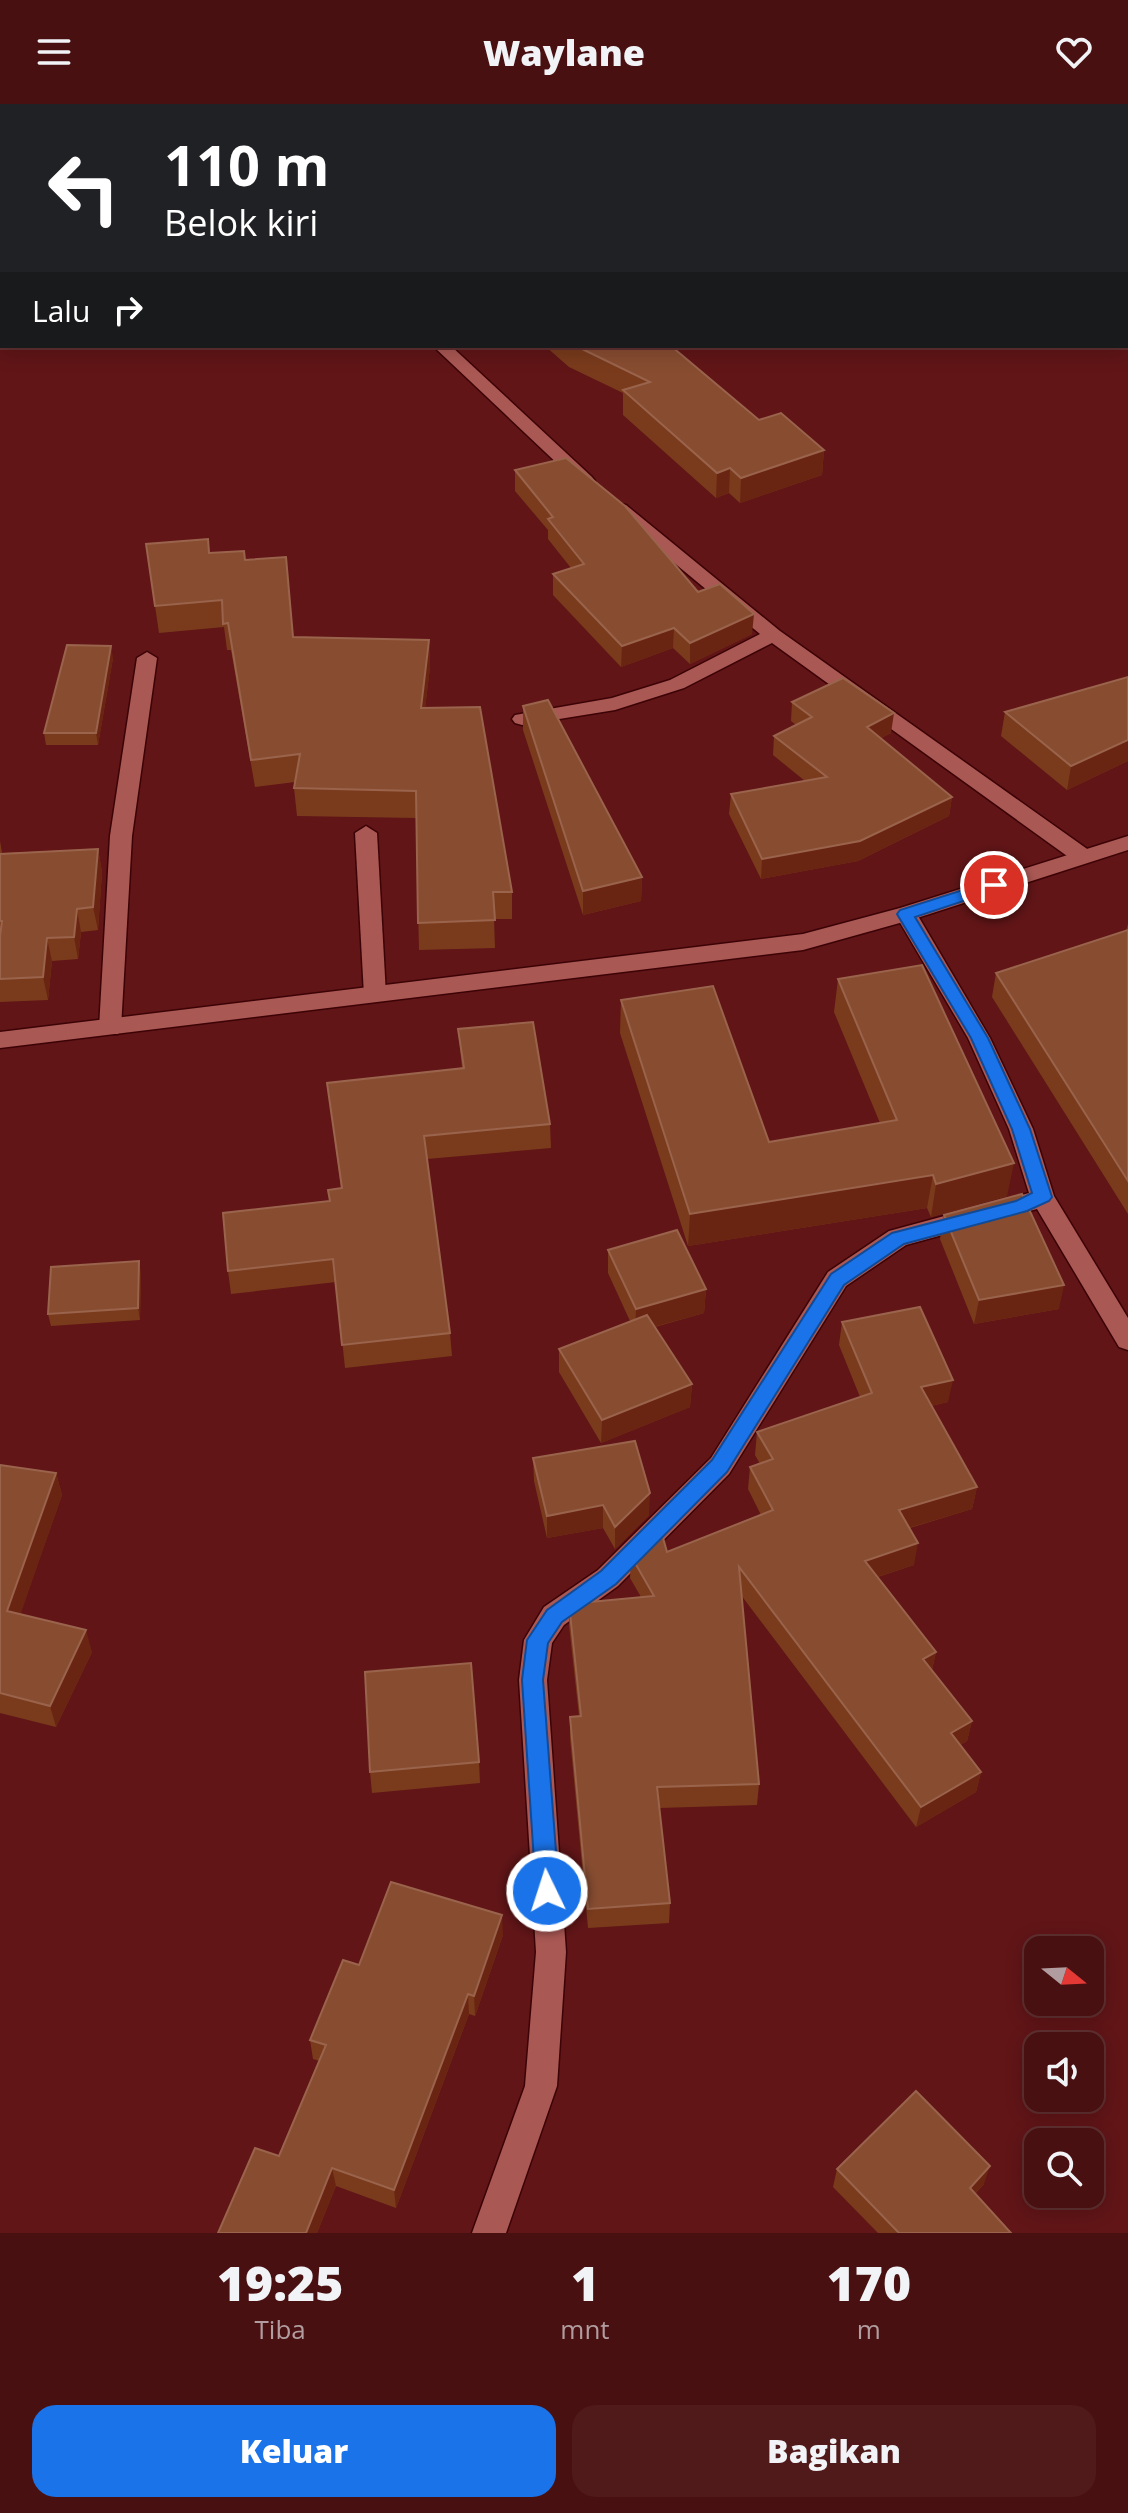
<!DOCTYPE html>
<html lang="id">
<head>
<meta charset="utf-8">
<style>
	:root { --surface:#491011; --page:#50191a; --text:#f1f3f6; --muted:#b19d9f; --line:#613031; --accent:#1a73e8 }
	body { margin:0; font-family:"Open Sans",sans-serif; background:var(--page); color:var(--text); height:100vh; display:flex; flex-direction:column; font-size:30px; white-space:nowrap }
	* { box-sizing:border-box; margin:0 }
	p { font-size:26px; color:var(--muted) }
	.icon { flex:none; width:44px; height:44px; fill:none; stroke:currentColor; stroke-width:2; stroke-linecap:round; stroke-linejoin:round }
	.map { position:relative; height:2129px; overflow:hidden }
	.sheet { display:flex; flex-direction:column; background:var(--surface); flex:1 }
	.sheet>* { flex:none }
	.guide { position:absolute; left:0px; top:0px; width:1128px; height:244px; box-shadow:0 4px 20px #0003,0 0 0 2px var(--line); background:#202124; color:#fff; overflow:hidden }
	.needle { width:52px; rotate:108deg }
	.controls { position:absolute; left:1024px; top:1832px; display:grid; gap:16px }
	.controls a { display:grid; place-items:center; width:80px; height:80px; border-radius:16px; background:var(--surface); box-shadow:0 4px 20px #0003,0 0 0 2px var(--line); font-size:40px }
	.pin { position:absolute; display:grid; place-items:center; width:68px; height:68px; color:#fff; margin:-34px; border:4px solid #fff; border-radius:50%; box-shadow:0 2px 8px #0007 }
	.me { position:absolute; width:88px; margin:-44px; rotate:356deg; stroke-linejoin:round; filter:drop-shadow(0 0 6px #0008) }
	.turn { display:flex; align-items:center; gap:28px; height:168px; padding:0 32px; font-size:36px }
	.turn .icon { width:104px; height:104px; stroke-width:2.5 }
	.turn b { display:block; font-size:56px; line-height:68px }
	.then { display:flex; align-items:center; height:76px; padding:0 32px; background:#0003; gap:16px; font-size:30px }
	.eta { display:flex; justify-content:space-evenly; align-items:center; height:136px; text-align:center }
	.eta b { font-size:48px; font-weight:800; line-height:56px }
	.cta { display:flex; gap:16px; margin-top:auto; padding:16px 32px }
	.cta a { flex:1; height:92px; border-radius:24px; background:var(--accent); color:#fff; font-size:32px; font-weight:800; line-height:92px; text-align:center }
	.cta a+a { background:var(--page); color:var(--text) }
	header { display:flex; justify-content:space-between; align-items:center; height:104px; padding:0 32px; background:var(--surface); font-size:36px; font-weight:800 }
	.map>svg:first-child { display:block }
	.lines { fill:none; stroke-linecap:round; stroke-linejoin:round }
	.lane-casing { stroke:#3c0306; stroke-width:3 }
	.street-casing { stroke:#3c0306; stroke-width:3 }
	.secondary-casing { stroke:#3c0306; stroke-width:3 }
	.lane { fill:#aa5854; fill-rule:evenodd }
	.street { fill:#aa5854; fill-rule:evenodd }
	.secondary { fill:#aa5854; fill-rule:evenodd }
	.wall { fill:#7a3b1c }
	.shaded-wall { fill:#6a2512 }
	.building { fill:#884d31; stroke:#9a634c; stroke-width:2 }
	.route { fill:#1a73e8; stroke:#114b97; stroke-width:2 }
</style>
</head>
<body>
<header><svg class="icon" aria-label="menu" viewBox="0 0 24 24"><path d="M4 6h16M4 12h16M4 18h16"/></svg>Waylane<svg class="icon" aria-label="heart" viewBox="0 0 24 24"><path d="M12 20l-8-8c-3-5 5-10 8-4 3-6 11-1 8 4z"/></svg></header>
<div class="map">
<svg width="1128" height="2129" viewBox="0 0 1128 2129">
	<rect width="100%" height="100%" fill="#611517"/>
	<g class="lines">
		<defs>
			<path id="lane" d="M366 722 377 729 386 891 383 897H367L364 891 355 729Z"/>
			<g id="street">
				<path d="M433 242H451L592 373 595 377 592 381H580Z"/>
				<path d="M620 400 626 401 780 527 1090 747 1093 752 1090 757H1074L772 539 684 584 615 606 522 621 515 619 512 615 515 611 612 594 670 576 760 530 614 409 611 405Z"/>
				<path d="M147 548 157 554 132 732 121 924 118 930H102L99 924 110 732 137 554Z"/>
				<path d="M906 803 914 805 990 934 1033 1025 1054 1092 1128 1214V1246L1119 1243 1037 1105 906 1141 846 1182 729 1370 618 1482 564 1521 552 1539 547 1576 566 1848 557 1982 506 2129H472L525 1982 536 1848 519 1576 524 1536 544 1503 598 1466 711 1354 828 1168 889 1127 1029 1089 1009 1025 968 934 895 810 898 805Z"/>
			</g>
			<path id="secondary" d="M1128 732V746L914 815 803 846 0 944V928L803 830 900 804Z"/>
		</defs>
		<use href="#lane" class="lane-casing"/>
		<use href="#street" class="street-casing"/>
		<use href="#secondary" class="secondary-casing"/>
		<use href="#lane" class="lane"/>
		<use href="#street" class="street"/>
		<use href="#secondary" class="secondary"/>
	</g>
	<g class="wall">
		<path d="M545 242H671L759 316 824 346 822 371 740 399 729 389 716 394 623 311V289L569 263Z"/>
		<path d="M515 366 698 488 752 530 690 560 673 544 621 563 553 491V470L571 464 548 435V426L515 387Z"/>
		<path d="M208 435 210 449 245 456 293 533 429 536 430 563 425 604 512 788V815H494L495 844 419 846 416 714 297 712 294 684 295 678 255 683 231 546H227L224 523 159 529 146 440Z"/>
		<path d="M113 554 98 641H46L44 629Z"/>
		<path d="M1128 573V657L1067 686 1001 632 1005 608Z"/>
		<path d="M792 598 891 629 881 634 952 693 949 712 858 757 761 775 729 710 731 690 805 677 773 651 774 632 796 621 791 617Z"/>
		<path d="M523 602 642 773 641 797 583 811 523 626Z"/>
		<path d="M0 737 2 749 98 745 102 768 98 826 81 828 78 855 52 857 48 896 0 898Z"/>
		<path d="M1128 820V1110L992 893 996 869 1126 827Z"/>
		<path d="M838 875 1007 1092 931 1113 927 1104 688 1142 620 929 621 896 769 1038 880 1019 834 908Z"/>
		<path d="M458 925 550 1020 551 1044 427 1055 450 1229 452 1252 345 1264 336 1178 231 1190 228 1167 330 1097 341 1084 327 979 462 964Z"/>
		<path d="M944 1111 1059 1205 974 1220 940 1135Z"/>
		<path d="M608 1146 706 1185 704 1209 655 1223 692 1280 690 1303 601 1339 559 1268V1245L630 1217 608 1169Z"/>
		<path d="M141 1169 140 1216 51 1222 48 1210Z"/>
		<path d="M842 1218 948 1298 931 1302 977 1383 972 1405 910 1424 914 1461 878 1473 936 1548 932 1566 972 1617 967 1637 960 1641 981 1668 976 1688 916 1723 741 1491 759 1680 757 1701 659 1704 670 1799 669 1819 588 1824 570 1634V1613L579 1612 569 1521V1500L641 1493 630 1474 631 1452 667 1448 761 1411 748 1385 750 1363 760 1360 755 1351 757 1328 860 1293 839 1241Z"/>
		<path d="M533 1354 649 1411 615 1445 603 1424 547 1434 534 1377Z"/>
		<path d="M0 1361 56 1369 62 1391 20 1510 92 1548 56 1623 0 1609Z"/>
		<path d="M479 1658 480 1679 372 1689 370 1668Z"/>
		<path d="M503 1831 475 1912 469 1910 396 2104 336 2082 317 2129H218L279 2052 320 1957 313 1955 310 1936 359 1861Z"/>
		<path d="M837 2065 984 2080 975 2090 1011 2129H878L833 2083Z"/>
	</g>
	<g class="shaded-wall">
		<path d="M305 0H334L331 2H302Z"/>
		<path d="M674 0H695L693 2H672Z"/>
		<path d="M824 346 822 371 740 399 741 374Z"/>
		<path d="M730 364 729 389 716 394 717 369Z"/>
		<path d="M754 510 752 530 690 560V539Z"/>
		<path d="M674 524 673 544 621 563 622 542Z"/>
		<path d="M429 536 430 563 422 631 421 604Z"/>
		<path d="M111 542 113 554 98 641 96 629Z"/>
		<path d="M894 609 891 629 865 642 867 623Z"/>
		<path d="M1128 636V657L1067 686 1071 662Z"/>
		<path d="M952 693 949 712 858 757 761 775 762 755Z"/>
		<path d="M98 745 102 768 98 826 93 803Z"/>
		<path d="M642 773 641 797 583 811V787Z"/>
		<path d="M77 805 81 828 78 855 74 833Z"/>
		<path d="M47 834 52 857 48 896 43 873Z"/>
		<path d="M1014 1059 1007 1092 931 1113 936 1080Z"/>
		<path d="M933 1071 927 1104 688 1142 690 1110Z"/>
		<path d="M139 1157 141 1169 140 1216 138 1204Z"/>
		<path d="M1064 1181 1059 1205 974 1220 979 1196Z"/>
		<path d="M706 1185 704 1209 635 1228 636 1205Z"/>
		<path d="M953 1276 948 1298 917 1305 921 1283Z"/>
		<path d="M692 1280 690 1303 601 1339 602 1316Z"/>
		<path d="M56 1369 62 1391 14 1529 7 1507Z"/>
		<path d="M977 1383 972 1405 895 1428 899 1406Z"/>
		<path d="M650 1389 649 1411 615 1445V1423Z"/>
		<path d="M603 1401V1424L547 1434V1412Z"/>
		<path d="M918 1439 914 1461 862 1478 865 1457Z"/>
		<path d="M86 1526 92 1548 56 1623 50 1602Z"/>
		<path d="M936 1548 931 1569 923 1555Z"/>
		<path d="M972 1617 967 1637 946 1650 951 1629Z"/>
		<path d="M981 1668 976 1688 916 1723 921 1703Z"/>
		<path d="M502 1811 503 1831 475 1912 474 1892Z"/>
		<path d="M468 1890 469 1910 396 2104 394 2086Z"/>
		<path d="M990 2062 984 2080 964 2101 970 2084Z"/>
		<path d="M332 2064 336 2082 317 2129H306Z"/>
	</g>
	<g class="building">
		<path d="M155 0H305L302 2H153Z"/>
		<path d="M516 0H674L672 2H514Z"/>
		<path d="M576 242H671L759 316 781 309 824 346 741 374 730 364 717 369 623 286 650 278Z"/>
		<path d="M566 354 625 402 698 488 720 480 754 510 690 539 674 524 622 542 553 470 584 460 548 415 553 413 515 366Z"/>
		<path d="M208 435 209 449 244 447 245 456 286 453 293 533 429 536 421 604 480 603 512 788H493L495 816 418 819 416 687 294 684 300 650 251 656 228 519 223 520 222 496 155 502 146 440Z"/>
		<path d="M67 541 111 542 96 629H44Z"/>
		<path d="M1128 573V636L1071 662 1005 608Z"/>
		<path d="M843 574 894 609 867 623 952 693 860 737 762 755 731 690 827 673 774 632 812 613 792 598Z"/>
		<path d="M548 596 642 773 583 787 523 602Z"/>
		<path d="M98 745 93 803 77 805 74 833 47 834 43 873 0 875V832L2 817H0V750Z"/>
		<path d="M1128 826V1077L996 869Z"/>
		<path d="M922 861 1014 1059 936 1080 933 1071 690 1110 621 896 713 882 769 1038 897 1016 838 875Z"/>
		<path d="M533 918 550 1020 424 1032 450 1229 342 1241 333 1155 228 1167 223 1109 330 1097 328 1086 342 1084 327 979 464 964 458 925Z"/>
		<path d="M1022 1090 1064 1181 979 1196 944 1111Z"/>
		<path d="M677 1126 706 1185 636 1205 608 1146Z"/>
		<path d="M139 1157 138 1204 48 1210 51 1163Z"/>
		<path d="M920 1203 953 1276 921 1283 977 1383 899 1406 918 1439 865 1457 936 1548 923 1555 972 1617 951 1629 981 1668 921 1703 739 1463 759 1680 657 1683 670 1799 588 1805 570 1613 581 1612 569 1500 654 1492 631 1452 660 1423 667 1448 773 1406 750 1363 773 1355 757 1328 872 1289 842 1218Z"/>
		<path d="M647 1211 692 1280 602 1316 559 1245Z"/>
		<path d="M635 1337 650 1389 615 1423 603 1401 547 1412 533 1354Z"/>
		<path d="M0 1361 56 1369 7 1507 86 1526 50 1602 0 1589Z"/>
		<path d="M471 1559 479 1658 370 1668 365 1568Z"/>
		<path d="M391 1778 502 1811 474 1892 468 1890 394 2086 332 2064 306 2129H218L255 2044 279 2052 326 1941 310 1936 343 1856 359 1861Z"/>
		<path d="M916 1987 990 2062 970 2084 1011 2129H899L837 2065Z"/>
	</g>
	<path class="route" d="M994 776 1002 781 1000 785 915 813 988 934 1030 1025 1052 1093 1049 1097 1027 1107 904 1140 844 1181 727 1368 616 1480 562 1518 548 1539 543 1576 559 1787 555 1795 547 1798 539 1795 536 1787 522 1576 527 1536 547 1506 601 1467 712 1356 831 1170 892 1129 1016 1097 1032 1089 1012 1025 971 934 897 810 900 806Z"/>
</svg>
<div class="controls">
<a><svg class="needle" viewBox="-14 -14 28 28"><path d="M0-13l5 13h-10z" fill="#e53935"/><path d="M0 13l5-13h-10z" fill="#b19d9f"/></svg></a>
<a><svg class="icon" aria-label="sound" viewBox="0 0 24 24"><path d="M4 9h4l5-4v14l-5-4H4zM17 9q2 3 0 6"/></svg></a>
<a><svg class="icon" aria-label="search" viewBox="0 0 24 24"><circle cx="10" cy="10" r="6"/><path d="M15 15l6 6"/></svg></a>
</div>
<div class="pin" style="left:994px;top:781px;background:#d93025"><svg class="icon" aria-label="arrive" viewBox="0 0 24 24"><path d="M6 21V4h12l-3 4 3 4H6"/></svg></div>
<svg class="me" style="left:547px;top:1787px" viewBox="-20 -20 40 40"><circle r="17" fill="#1a73e8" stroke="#fff" stroke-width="3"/><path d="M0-11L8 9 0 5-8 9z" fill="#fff"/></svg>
<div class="guide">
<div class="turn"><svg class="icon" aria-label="left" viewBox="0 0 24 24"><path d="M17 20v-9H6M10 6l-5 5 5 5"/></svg><div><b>110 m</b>Belok kiri</div></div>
<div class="then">Lalu<svg class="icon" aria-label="right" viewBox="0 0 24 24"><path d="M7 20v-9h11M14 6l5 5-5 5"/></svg></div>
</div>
</div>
<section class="sheet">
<div class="eta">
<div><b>19:25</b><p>Tiba</p></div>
<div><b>1</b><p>mnt</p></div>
<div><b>170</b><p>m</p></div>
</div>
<div class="cta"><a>Keluar</a><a>Bagikan</a></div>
</section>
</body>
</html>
